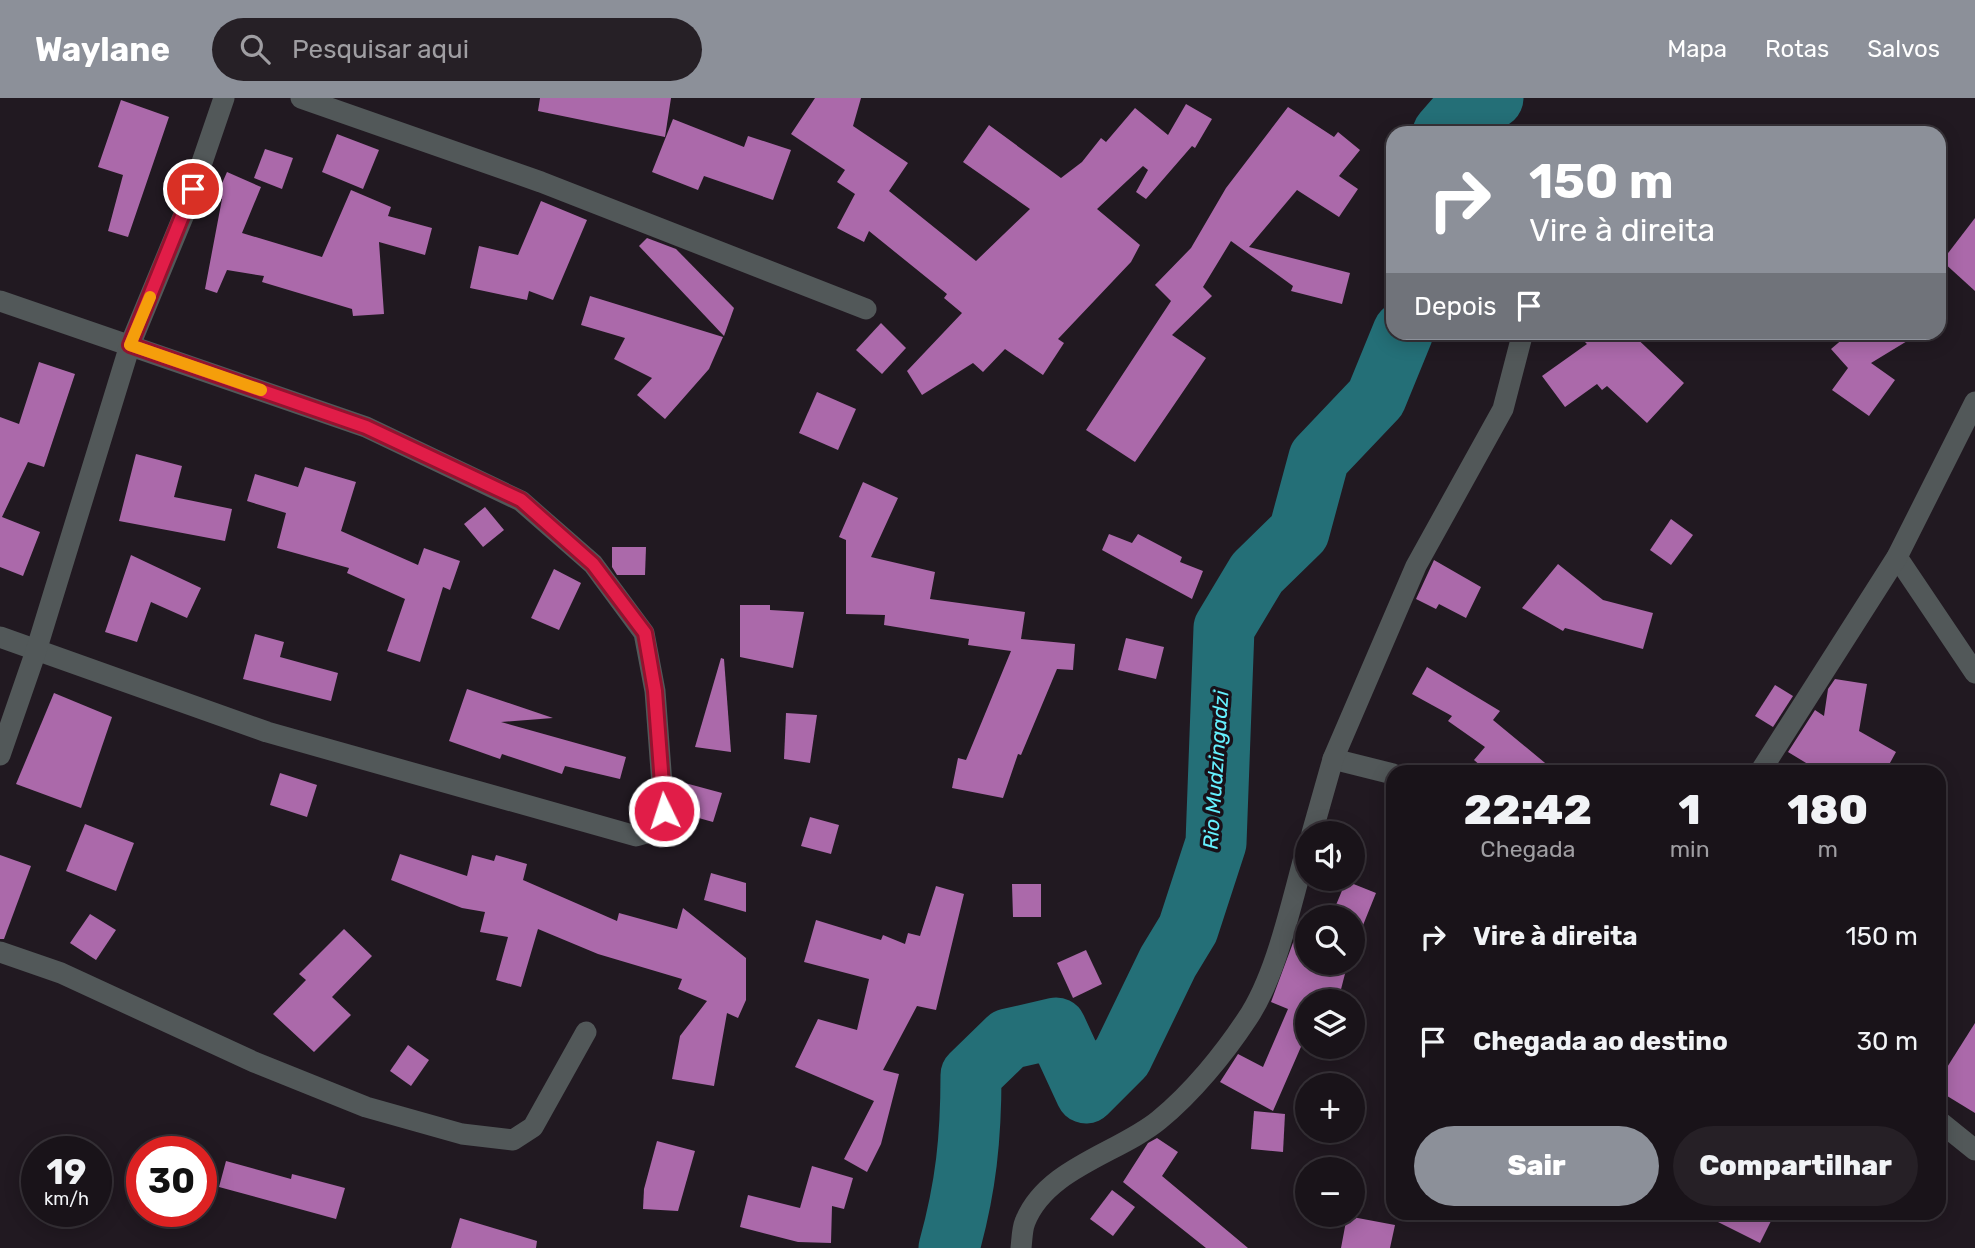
<!DOCTYPE html>
<html lang="pt">
<head>
<meta charset="utf-8">
<style>
	:root { --surface:#191319; --page:#262026; --text:#f1f3f6; --muted:#9f9ea2; --line:#373238; --accent:#8c9099 }
	body { margin:0; font-family:Rubik,sans-serif; background:var(--page); color:var(--text); height:100vh; display:flex; flex-direction:column; font-size:26px; white-space:nowrap }
	* { box-sizing:border-box; margin:0 }
	p { font-size:23px; color:var(--muted) }
	.icon { flex:none; width:38px; height:38px; fill:none; stroke:currentColor; stroke-width:2; stroke-linecap:round; stroke-linejoin:round }
	.map { position:relative; flex:1; overflow:hidden }
	.sheet { position:absolute; left:1386px; top:667px; width:560px; height:455px; display:flex; flex-direction:column; background:var(--surface); border-radius:21px; box-shadow:0 4px 18px #0003,0 0 0 2px var(--line) }
	.sheet>* { flex:none }
	.banner { position:absolute; left:1386px; top:28px; width:560px; height:214px; border-radius:21px; box-shadow:0 4px 18px #0003,0 0 0 2px var(--line); background:#8c9099; color:#fff; overflow:hidden }
	.controls { position:absolute; left:1295px; top:723px; display:grid; gap:14px }
	.controls a { display:grid; place-items:center; width:70px; height:70px; border-radius:50%; background:var(--surface); box-shadow:0 4px 18px #0003,0 0 0 2px var(--line); font-size:35px }
	.speed { position:absolute; left:21px; top:1038px; display:flex; gap:14px; font-size:35px; font-weight:700; text-align:center }
	.speed>* { display:grid; place-content:center; width:91px; height:91px; border-radius:50%; background:var(--surface); box-shadow:0 4px 18px #0003,0 0 0 2px var(--line); line-height:1 }
	.speed small { font-size:18px; font-weight:400 }
	.speed .limit { border:10px solid #d22; background:#fff; color:#111 }
	.pin { position:absolute; display:grid; place-items:center; width:60px; height:60px; color:#fff; margin:-30px; border:4px solid #fff; border-radius:50%; box-shadow:0 2px 7px #0007 }
	.me { position:absolute; width:77px; margin:-38px; rotate:356deg; stroke-linejoin:round; filter:drop-shadow(0 0 5px #0008) }
	.turn { display:flex; align-items:center; gap:24px; height:147px; padding:0 28px; font-size:32px }
	.turn .icon { width:91px; height:91px; stroke-width:2.5 }
	.turn b { display:block; font-size:49px; line-height:60px }
	.then { display:flex; align-items:center; height:66px; padding:0 28px; background:#0003; gap:14px; font-size:26px }
	.eta { display:flex; justify-content:space-evenly; align-items:center; height:119px; text-align:center }
	.eta b { font-size:42px; font-weight:800; line-height:49px }
	.button { display:flex; gap:14px; margin-top:auto; padding:14px 28px }
	.button a { flex:1; height:80px; border-radius:42px; background:var(--accent); color:#fff; font-size:28px; font-weight:800; line-height:80px; text-align:center }
	.button a+a { background:var(--page); color:var(--text) }
	ul { padding:0; list-style:none }
	li { display:flex; align-items:center; gap:21px; height:105px; padding:0 28px }
	li div { flex:1 }
	li b { display:block; font-size:26px }
	li em { font-style:normal }
	header { display:flex; align-items:center; gap:42px; box-sizing:border-box; height:98px; padding:0 35px; background:var(--accent); color:#fff }
	header strong { font-size:33px }
	nav { display:flex; gap:38px; margin-inline-start:auto; font-size:24px }
	.search { width:490px; height:63px; background:var(--page); display:flex; align-items:center; gap:18px; box-sizing:border-box; padding:0 24px; border-radius:38px; color:var(--muted); font-size:26px }
	.map>svg:first-child { display:block }
	.lines { fill:none; stroke-linecap:round; stroke-linejoin:round }
	.river { stroke:#246f77; stroke-width:61 }
	.building { fill:#ab69aa }
	.minor { stroke:#525859; stroke-width:21 }
	.route-casing { stroke:#92132f; stroke-width:18 }
	.route { stroke:#e11d48; stroke-width:12 }
	.slow { stroke:#f59e0b; stroke-width:12 }
	.labels { text-anchor:middle; stroke-width:7; stroke-linejoin:round; paint-order:stroke }
	.water-label { font-size:21px; font-style:italic; fill:#65f0fe; stroke:#181018 }
</style>
</head>
<body>
<header>
<strong>Waylane</strong>
<div class="search"><svg class="icon" aria-label="search" viewBox="0 0 24 24"><circle cx="10" cy="10" r="6"/><path d="M15 15l6 6"/></svg>Pesquisar aqui</div>
<nav><a>Mapa</a><a>Rotas</a><a>Salvos</a></nav>
</header>
<div class="map">
<svg width="1975" height="1150" viewBox="0 0 1975 1150">
	<rect width="100%" height="100%" fill="#211921"/>
	<g class="lines">
		<g class="river">
			<path d="M1443 35 1464 11 1493 0"/>
			<path d="M949 1150C966 1089 971 1040 971 977L1008 941 1056 930 1086 995 1122 959 1168 864 1188 831 1216 745 1224 530 1257 475 1299 434 1319 360 1376 300 1403 234"/>
		</g>
	</g>
	<g class="building">
		<path d="M540 0H671L665 39 538 13Z"/>
		<path d="M815 0H861L853 28 908 65 889 93 976 163 1030 111 963 64 989 27 1061 80 1082 64 1101 40 1106 44 1135 10 1168 37 1186 6 1212 21 1195 50 1192 48 1146 101 1136 94 1148 72 1143 68 1097 111 1140 147 1131 164 1058 241 1064 245 1043 277 1005 251 983 274 973 265 922 297 907 273 962 215 944 200 947 196 869 133 864 144 837 130 855 96 837 84 845 72 791 36Z"/>
		<path d="M121 2 169 19 128 139 108 133 123 77 98 69Z"/>
		<path d="M1288 9 1334 39 1338 34 1360 52 1339 78 1358 91 1339 119 1297 92 1249 149 1350 175 1342 206 1291 193 1293 188 1231 143 1203 189 1212 198 1172 237 1206 260 1135 364 1086 332 1171 203 1155 187 1191 150 1226 90Z"/>
		<path d="M673 21 744 49 748 38 791 52 773 102 704 78 698 92 652 74Z"/>
		<path d="M337 36 379 52 363 91 322 74Z"/>
		<path d="M265 51 293 60 282 91 254 80Z"/>
		<path d="M227 74 261 89 242 135 322 159 351 92 391 109 388 118 432 130 425 157 379 144 384 216 353 218 352 211 262 184 264 178 227 172 217 195 205 191 222 101 216 99Z"/>
		<path d="M541 103 587 122 553 202 529 193 527 202 470 190 479 148 518 157Z"/>
		<path d="M1975 120V193L1942 163Z"/>
		<path d="M647 140 676 151 734 210 724 238 639 148Z"/>
		<path d="M590 198 723 239 709 271 665 321 637 297 652 280 614 261 625 240 581 227Z"/>
		<path d="M881 225 906 250 882 276 856 252Z"/>
		<path d="M1575 234H1630L1684 285 1647 325 1607 288 1602 292 1597 286 1565 309 1542 278 1587 246Z"/>
		<path d="M1851 234H1922L1871 265 1895 282 1869 318 1832 292 1848 270 1831 251Z"/>
		<path d="M39 264 75 276 44 369 28 364 2 419 40 434 23 478 0 469V319L19 326Z"/>
		<path d="M817 294 856 311 838 352 799 335Z"/>
		<path d="M136 356 182 368 174 399 232 411 225 443 119 423Z"/>
		<path d="M305 369 356 384 341 433 418 467 424 450 460 463 450 492 443 489 420 564 387 553 405 501 347 475 349 470 277 450 286 415 247 403 255 376 298 389Z"/>
		<path d="M863 384 898 400 871 459 935 474 930 501 1025 514 1021 541 1075 546 1073 572 1057 571 1021 657 1018 656 1003 700 952 690 958 660 966 662 1011 553 968 547 969 541 884 527 885 517 846 516V442L839 439Z"/>
		<path d="M485 409 504 432 483 449 464 426Z"/>
		<path d="M1671 421 1693 437 1671 467 1650 452Z"/>
		<path d="M1109 436 1132 445 1138 436 1182 459 1180 464 1203 473 1192 501 1102 452Z"/>
		<path d="M612 449H646L645 477H617L612 469Z"/>
		<path d="M131 457 201 490 187 520 151 504 137 544 105 534Z"/>
		<path d="M1434 462 1481 489 1466 520 1439 506 1436 511 1416 501Z"/>
		<path d="M1558 466 1603 502 1653 515 1643 551 1565 530 1563 533 1522 510Z"/>
		<path d="M554 471 581 485 559 532 531 520Z"/>
		<path d="M740 507H770V512L804 514 793 570 740 559Z"/>
		<path d="M255 536 284 544 280 559 338 575 331 603 243 581Z"/>
		<path d="M1126 540 1164 549 1156 581 1118 572Z"/>
		<path d="M721 560 724 561 731 654 695 649Z"/>
		<path d="M1427 569 1500 613 1493 622 1556 674H1519L1512 669 1508 674H1488L1474 662 1485 649 1448 623 1452 618 1412 596Z"/>
		<path d="M1835 581 1867 586 1859 633 1896 654 1885 674H1821L1788 654 1815 612 1824 618 1828 591Z"/>
		<path d="M1775 587 1793 598 1773 629 1755 618Z"/>
		<path d="M467 591 553 620 501 624 626 659 620 681 565 668 562 676 502 656 500 661 449 643Z"/>
		<path d="M54 595 112 619 81 710 16 686Z"/>
		<path d="M786 615 817 617 810 665 784 661Z"/>
		<path d="M280 675 317 687 307 719 270 707Z"/>
		<path d="M685 685 722 695 713 724 677 714Z"/>
		<path d="M810 719 839 727 831 756 801 748Z"/>
		<path d="M85 726 134 745 116 793 66 773Z"/>
		<path d="M400 756 467 778 472 757 494 763 496 757 527 766 523 782 617 823 619 815 677 831 683 810 746 860V902L738 920 727 915 714 988 672 981 680 938 707 903 678 891 682 881 598 856 538 831 521 889 496 882 508 839 480 834 485 814 462 810 391 782Z"/>
		<path d="M0 757 31 768 4 841H0Z"/>
		<path d="M711 775 746 785V814L704 802Z"/>
		<path d="M1346 783 1376 795 1353 852V819H1331Z"/>
		<path d="M1012 786H1041V819H1013Z"/>
		<path d="M936 788 964 796 936 912 917 908 883 972 899 976 881 1046 867 1074 844 1061 874 1003 795 969 818 921 857 932 869 881 804 864 816 822 881 842 883 837 905 846 908 835 920 838Z"/>
		<path d="M90 816 116 832 96 862 70 845Z"/>
		<path d="M344 831 372 858 332 899 351 917 314 954 273 916 306 882 299 876Z"/>
		<path d="M1297 834 1307 837V864H1348L1338 903H1307V935L1273 1013 1220 984 1238 956 1263 969 1288 911 1271 904Z"/>
		<path d="M1086 852 1102 886 1073 900 1057 865Z"/>
		<path d="M1975 925V1015L1939 993V982Z"/>
		<path d="M408 947 429 962 411 988 390 973Z"/>
		<path d="M1254 1013 1285 1016 1283 1054 1251 1051Z"/>
		<path d="M1157 1040 1178 1054 1162 1078 1248 1150H1206L1123 1084 1148 1045Z"/>
		<path d="M657 1043 695 1053 678 1113 643 1111 644 1091Z"/>
		<path d="M226 1063 291 1081 292 1076 345 1090 336 1121 219 1089Z"/>
		<path d="M812 1068 853 1080 844 1111 832 1108 831 1145 798 1144 740 1129 748 1097 800 1110Z"/>
		<path d="M1112 1092 1135 1109 1113 1138 1090 1121Z"/>
		<path d="M1700 1115H1775L1760 1145Z"/>
		<path d="M1347 1118 1395 1127 1390 1150H1341Z"/>
		<path d="M460 1120 537 1143 536 1150H451Z"/>
	</g>
	<g class="lines">
		<g class="minor">
			<path d="M301 0 541 84 866 211"/>
			<path d="M0 203 366 329 521 403 593 466 644 535 655 593 664 713 657 732 636 738 267 634 0 539"/>
			<path d="M1897 459 1975 575"/>
			<path d="M0 657 36 553 130 247 185 114 224 0"/>
			<path d="M1333 661 1393 676"/>
			<path d="M1760 674 1897 459 1975 304"/>
			<path d="M1312 735 1333 661 1416 468 1503 311 1523 234"/>
			<path d="M0 854 61 875 254 964 366 1009 462 1036 513 1042 533 1029 586 934"/>
			<path d="M1939 1023 1975 1052"/>
			<path d="M1021 1150C1022 1142 1022 1131 1025 1124 1046 1070 1119 1055 1159 1022 1192 995 1224 956 1247 921 1277 877 1292 801 1307 749"/>
		</g>
	</g>
	<g class="lines">
		<defs>
			<path id="route" d="M193 91 130 247 366 329 521 402 593 466 645 535 655 593 664 713"/>
		</defs>
		<use href="#route" class="route-casing"/>
		<use href="#route" class="route"/>
		<path class="slow" d="M150 199 130 247 261 292"/>
	</g>
	<g class="labels">
		<g class="water-label">
			<text transform="translate(1216 672) rotate(-86)" y="7">Rio Mudzingadzi</text>
		</g>
	</g>
</svg>
<div class="controls">
<a><svg class="icon" aria-label="sound" viewBox="0 0 24 24"><path d="M4 9h4l5-4v14l-5-4H4zM17 9q2 3 0 6"/></svg></a>
<a><svg class="icon" aria-label="search" viewBox="0 0 24 24"><circle cx="10" cy="10" r="6"/><path d="M15 15l6 6"/></svg></a>
<a><svg class="icon" aria-label="layers" viewBox="0 0 24 24"><path d="M12 4l9 5-9 5-9-5zM3 14l9 5 9-5"/></svg></a>
<a>+</a>
<a>−</a>
</div>
<div class="speed"><div>19<small>km/h</small></div><div class="limit">30</div></div>
<div class="pin" style="left:193px;top:91px;background:#d93025"><svg class="icon" aria-label="arrive" viewBox="0 0 24 24"><path d="M6 21V4h12l-3 4 3 4H6"/></svg></div>
<svg class="me" style="left:664px;top:713px" viewBox="-20 -20 40 40"><circle r="17" fill="#e11d48" stroke="#fff" stroke-width="3"/><path d="M0-11L8 9 0 5-8 9z" fill="#fff"/></svg>
<div class="banner">
<div class="turn"><svg class="icon" aria-label="right" viewBox="0 0 24 24"><path d="M7 20v-9h11M14 6l5 5-5 5"/></svg><div><b>150 m</b>Vire à direita</div></div>
<div class="then">Depois<svg class="icon" aria-label="arrive" viewBox="0 0 24 24"><path d="M6 21V4h12l-3 4 3 4H6"/></svg></div>
</div>
<section class="sheet">
<div class="eta">
<div><b>22:42</b><p>Chegada</p></div>
<div><b>1</b><p>min</p></div>
<div><b>180</b><p>m</p></div>
</div>
<ul>
<li><svg class="icon" aria-label="right" viewBox="0 0 24 24"><path d="M7 20v-9h11M14 6l5 5-5 5"/></svg><div><b>Vire à direita</b></div><em>150 m</em></li>
<li><svg class="icon" aria-label="arrive" viewBox="0 0 24 24"><path d="M6 21V4h12l-3 4 3 4H6"/></svg><div><b>Chegada ao destino</b></div><em>30 m</em></li>
</ul>
<div class="button"><a>Sair</a><a>Compartilhar</a></div>
</section>
</div>
</body>
</html>
